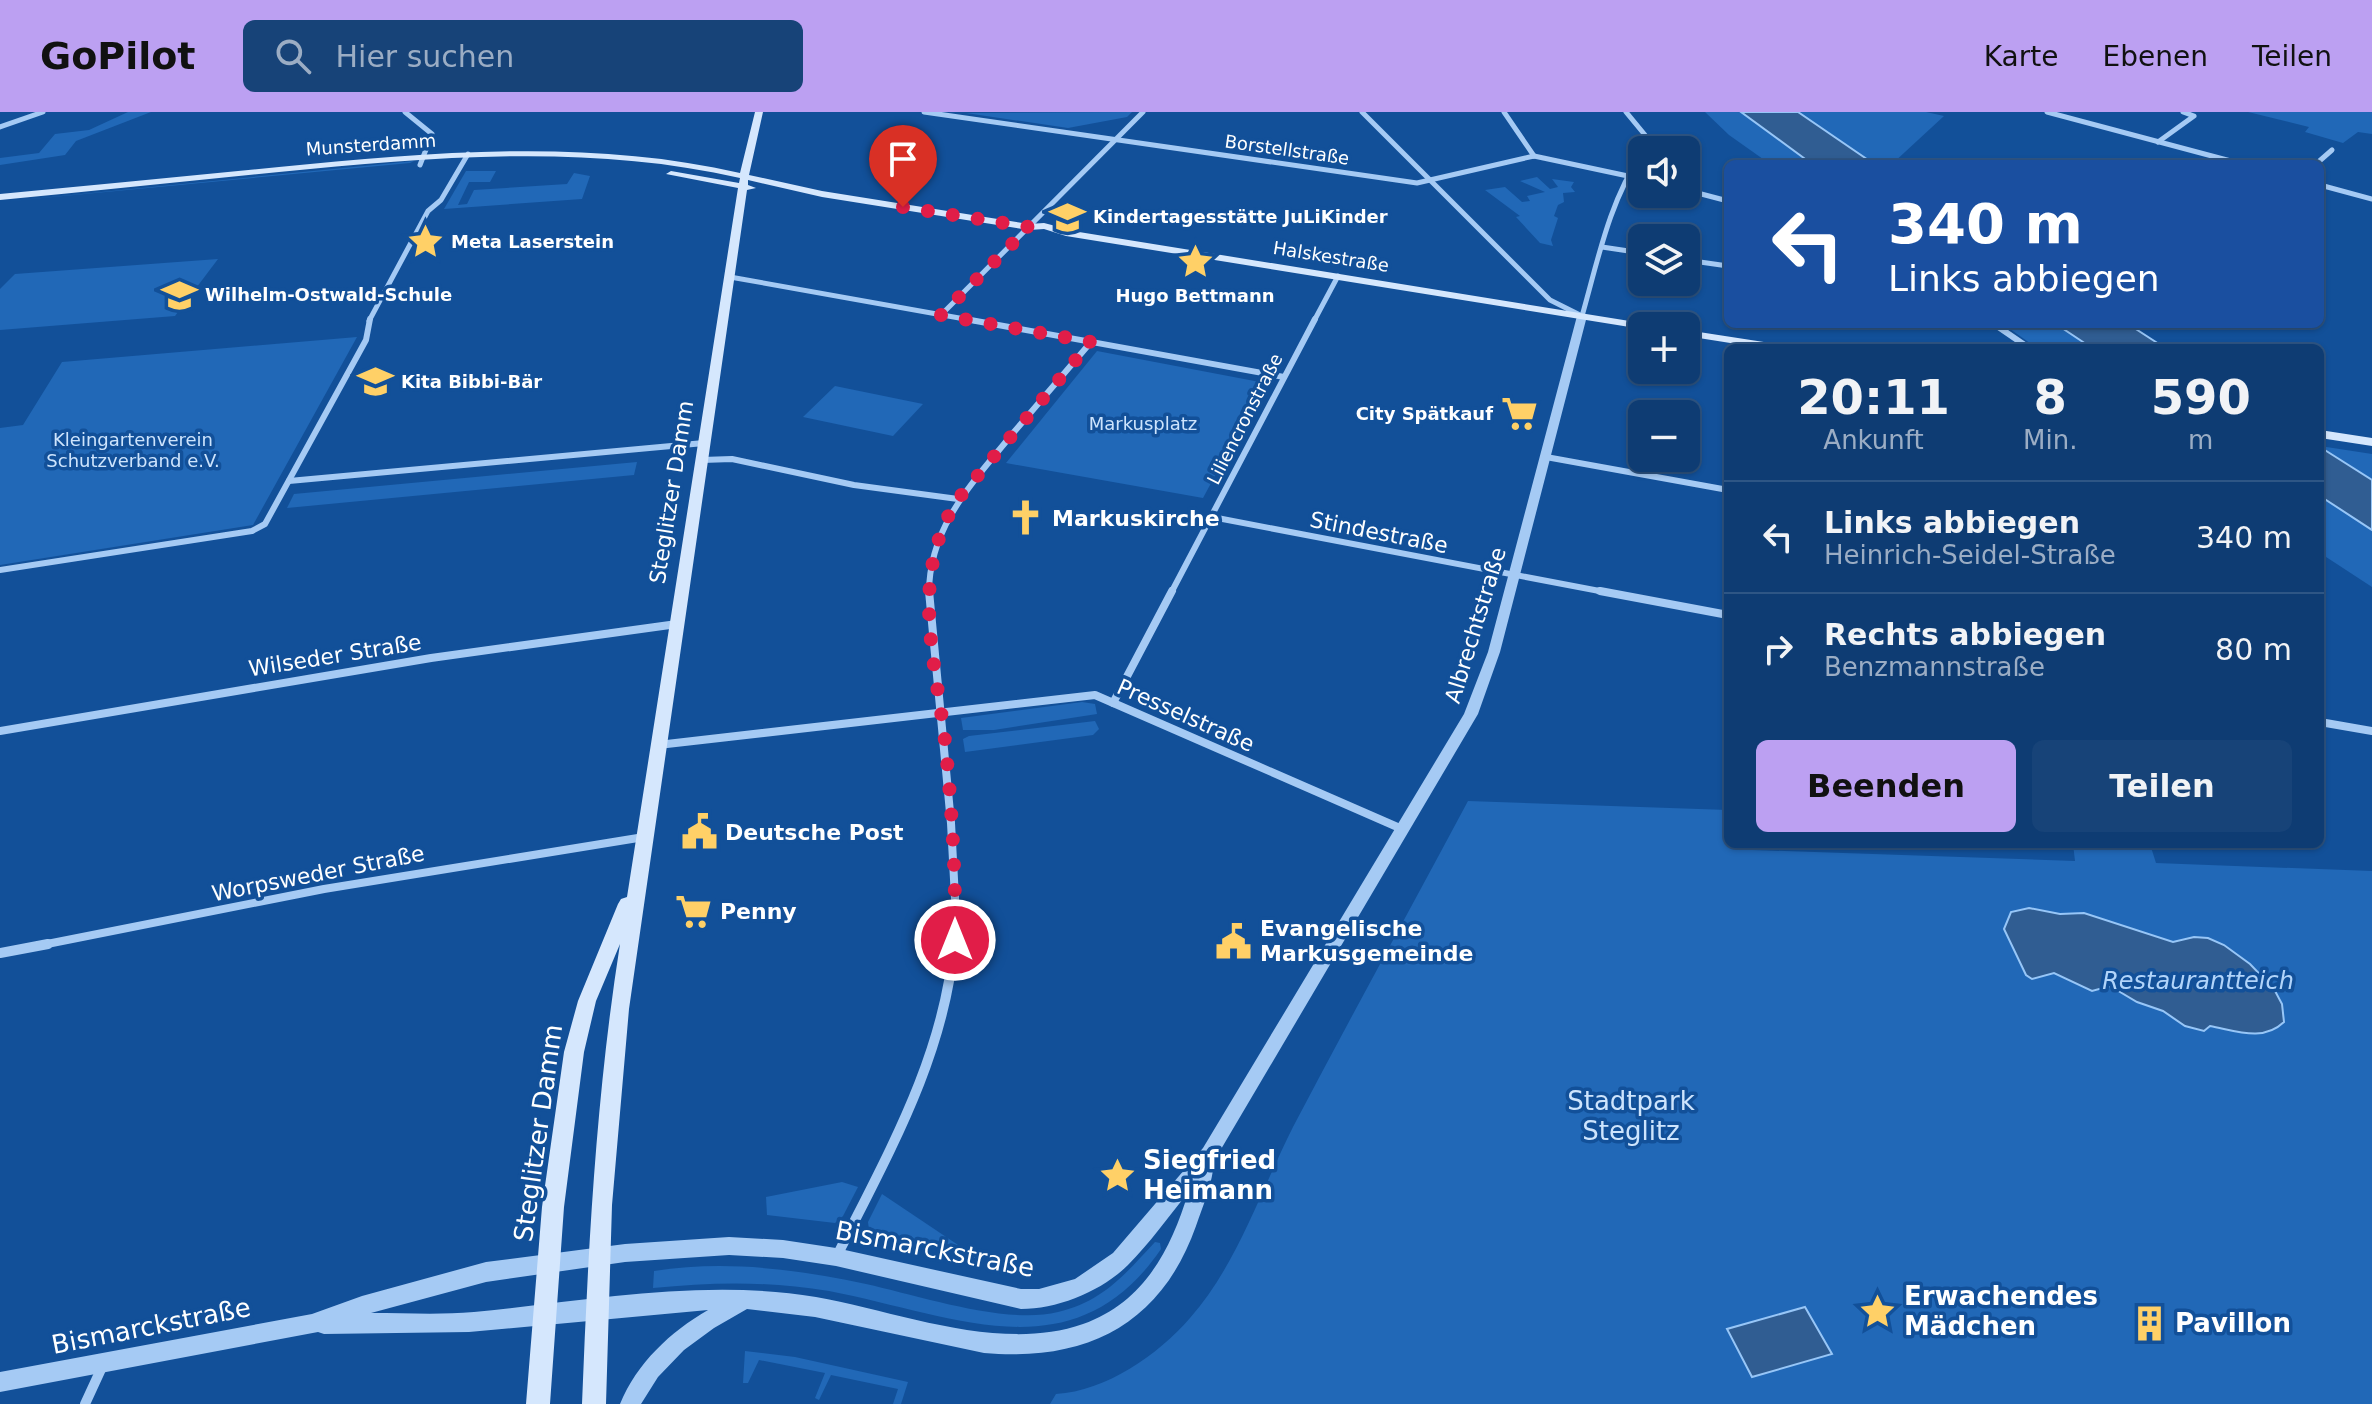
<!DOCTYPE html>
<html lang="de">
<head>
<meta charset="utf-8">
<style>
	:root { --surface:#0e3c73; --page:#174378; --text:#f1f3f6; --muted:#9badc4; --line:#2e5685; --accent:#bca0f2 }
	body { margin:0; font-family:"DejaVu Sans",sans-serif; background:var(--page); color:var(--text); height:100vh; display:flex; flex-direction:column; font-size:30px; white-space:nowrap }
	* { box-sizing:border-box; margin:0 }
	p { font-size:26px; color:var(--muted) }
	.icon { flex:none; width:44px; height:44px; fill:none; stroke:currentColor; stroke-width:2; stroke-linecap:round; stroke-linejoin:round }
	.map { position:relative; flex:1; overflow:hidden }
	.drawer { position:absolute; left:1724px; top:232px; width:600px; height:504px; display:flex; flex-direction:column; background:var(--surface); border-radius:12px; box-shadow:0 2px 6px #0004,0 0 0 2px var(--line) }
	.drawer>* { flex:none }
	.guide { position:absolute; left:1724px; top:48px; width:600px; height:168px; border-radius:12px; box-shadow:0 2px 6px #0004,0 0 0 2px var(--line); background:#1a4fa0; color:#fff; overflow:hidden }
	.fabs { position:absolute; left:1628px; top:24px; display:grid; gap:16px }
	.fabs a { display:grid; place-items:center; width:72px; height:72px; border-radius:12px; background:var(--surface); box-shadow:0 2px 6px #0004,0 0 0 2px var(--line); font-size:40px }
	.pin { position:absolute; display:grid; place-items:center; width:68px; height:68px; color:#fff; margin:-82px -34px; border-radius:50% 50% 50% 0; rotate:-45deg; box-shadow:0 0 8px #0007 }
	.pin .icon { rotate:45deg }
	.me { position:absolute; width:88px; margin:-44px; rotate:0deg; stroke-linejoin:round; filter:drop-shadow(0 0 6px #0008) }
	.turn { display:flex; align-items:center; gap:28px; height:168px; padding:0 32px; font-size:36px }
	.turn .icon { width:104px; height:104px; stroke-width:2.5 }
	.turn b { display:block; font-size:56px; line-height:68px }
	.eta { display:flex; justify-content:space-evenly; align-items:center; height:136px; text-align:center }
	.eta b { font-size:48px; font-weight:800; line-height:56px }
	.primary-button { display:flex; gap:16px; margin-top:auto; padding:16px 32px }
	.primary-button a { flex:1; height:92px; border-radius:12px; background:var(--accent); color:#111; font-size:32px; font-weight:800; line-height:92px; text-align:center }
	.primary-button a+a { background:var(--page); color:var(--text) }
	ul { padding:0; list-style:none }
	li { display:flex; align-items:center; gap:24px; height:112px; padding:0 32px; border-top:2px solid var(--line) }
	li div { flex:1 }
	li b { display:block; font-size:30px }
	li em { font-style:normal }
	header { display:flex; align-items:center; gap:48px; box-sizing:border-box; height:112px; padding:0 40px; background:var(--accent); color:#111 }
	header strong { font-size:38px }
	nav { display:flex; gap:44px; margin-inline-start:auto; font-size:28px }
	.search { width:560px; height:72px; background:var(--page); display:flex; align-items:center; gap:20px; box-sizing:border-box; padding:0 28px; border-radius:12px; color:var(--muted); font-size:30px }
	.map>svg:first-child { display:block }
	.green { fill:#2168b7 }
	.water { fill:#305d92; stroke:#97c6f7; stroke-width:2 }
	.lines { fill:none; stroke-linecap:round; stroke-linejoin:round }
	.minor-far3 { stroke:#a5caf4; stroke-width:5 }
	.minor-far2 { stroke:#a5caf4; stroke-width:6 }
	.minor-far1 { stroke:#a5caf4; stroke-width:8 }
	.minor { stroke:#a5caf4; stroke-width:10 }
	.tertiary { fill:#a5caf4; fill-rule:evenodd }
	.secondary { fill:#d5e7fd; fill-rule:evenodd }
	.route { stroke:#e11d48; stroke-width:14; stroke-dasharray:0 25.2 }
	.labels { text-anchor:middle; stroke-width:7; stroke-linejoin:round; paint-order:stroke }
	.far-street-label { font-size:18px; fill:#fff; stroke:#125099 }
	.far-poi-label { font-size:18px; font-weight:bold; fill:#fff; stroke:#125099; text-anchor:start }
	.far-park-label { font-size:18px; fill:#cde4fd; stroke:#125099 }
	.street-label { font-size:22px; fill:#fff; stroke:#125099 }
	.poi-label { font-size:22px; font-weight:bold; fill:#fff; stroke:#125099; text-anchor:start }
	.water-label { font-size:24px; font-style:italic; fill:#b1d4fa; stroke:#125099 }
	.near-park-label { font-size:26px; fill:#cde4fd; stroke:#125099 }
	.near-street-label { font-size:26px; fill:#fff; stroke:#125099 }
	.near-poi-label { font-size:26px; font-weight:bold; fill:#fff; stroke:#125099; text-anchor:start }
</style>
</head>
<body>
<header>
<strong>GoPilot</strong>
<div class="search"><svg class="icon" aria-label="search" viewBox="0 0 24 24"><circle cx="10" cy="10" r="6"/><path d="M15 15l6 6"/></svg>Hier suchen</div>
<nav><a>Karte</a><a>Ebenen</a><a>Teilen</a></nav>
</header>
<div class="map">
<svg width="2372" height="1292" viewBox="0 0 2372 1292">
	<rect width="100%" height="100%" fill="#125099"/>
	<g class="green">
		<path d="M128 0H151L76 29 65 43 0 53V46L39 41 55 22 89 18Z"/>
		<path d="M1132 0 1127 5 1068 16 966 1Z"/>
		<path d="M1705 0H1741L1812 52H1770L1729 23Z"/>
		<path d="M1798 0H1926L1944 4 1892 52H1874Z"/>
		<path d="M2248 0H2372V22L2358 20 2343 31 2305 20 2309 15Z"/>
		<path d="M414 49 410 51 0 90Z"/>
		<path d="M466 59H496L490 70H469L458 93 467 92 474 78 567 72 574 61 590 64 582 87 444 97Z"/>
		<path d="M1537 65 1550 77 1558 75 1552 67 1574 70 1571 75 1575 80 1563 81 1564 90 1558 93 1554 104 1558 106 1551 128 1553 134 1540 131 1516 105 1520 104 1485 78 1505 75 1522 90 1530 89 1527 84 1545 80 1520 69Z"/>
		<path d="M218 147 175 204 0 218V177L15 162Z"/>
		<path d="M2003 212H2056L2092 236H2037Z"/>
		<path d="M357 225 253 413 0 453V316L23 313 62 250Z"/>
		<path d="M1097 239 1265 271 1203 386 1006 351Z"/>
		<path d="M835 274 923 292 893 324 803 305Z"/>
		<path d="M2320 334 2372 342V368L2320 335Z"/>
		<path d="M637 350 634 363 287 396 294 382Z"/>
		<path d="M2320 384 2372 418V475L2320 441Z"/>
		<path d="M1082 590 1095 592 1097 602 994 618H963L961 606Z"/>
		<path d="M1095 609 1099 617 1093 623 965 640 963 627 969 624Z"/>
		<path d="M1468 689 1728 698V732H1752L1753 738 2075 749 2073 732H2150L2156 751 2372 759V1292H1050L1056 1282C1106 1279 1158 1243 1190 1206 1237 1153 1261 1078 1293 1015 1350 906 1410 798 1468 689Z"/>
		<path d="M842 1070 858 1075 843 1104 835 1111 767 1103 766 1085Z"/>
		<path d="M882 1082 979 1147 869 1118 868 1110Z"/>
		<path d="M1155 1130 1160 1131 1161 1137C1074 1265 951 1202 829 1179 769 1169 713 1170 653 1176L654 1159C725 1148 796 1157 866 1172 920 1184 1006 1213 1058 1200 1104 1189 1125 1162 1155 1130Z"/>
		<path d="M745 1239 795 1245 908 1270 901 1292H893L898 1277 831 1263 819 1288 815 1286 825 1261 759 1248 748 1271H743Z"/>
	</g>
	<g class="water">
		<path d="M1741 0H1798L1874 52H1812Z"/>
		<path d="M2056 212H2128L2165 236H2092Z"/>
		<path d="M2320 335 2372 368V418L2320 384Z"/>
		<path d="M2029 796 2060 802 2084 801 2173 830 2194 825 2208 826 2224 833 2250 852 2274 877 2282 892 2284 910C2263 930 2237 919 2210 914L2204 919 2185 914 2163 899 2137 890 2110 874 2092 879 2054 861 2032 867 2026 863 2004 817 2011 800Z"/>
		<path d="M1805 1195 1832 1242 1752 1265 1727 1217Z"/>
	</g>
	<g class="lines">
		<g class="minor-far3">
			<path d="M405 0 432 22 420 53"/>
			<path d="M924 0 1417 71 1534 44 1642 67"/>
			<path d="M1362 0 1550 188 1582 204C1598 148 1609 90 1642 41"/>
			<path d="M1504 0 1534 44"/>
			<path d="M1626 0 1645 23 1644 38"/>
			<path d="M2047 0 2242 52"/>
			<path d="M0 15 43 0"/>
			<path d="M2158 30 2194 4 2183 0"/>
			<path d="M2316 52 2332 38"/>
			<path d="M2320 73 2372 87"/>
			<path d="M1686 78 1728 89"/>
			<path d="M1602 135 1642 141"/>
			<path d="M1686 148 1728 154"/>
			<path d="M730 165 976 209"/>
			<path d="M941 203 1143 0"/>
			<path d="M369 209 428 99 441 88 468 42"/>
			<path d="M1314 209 1338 164"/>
		</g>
		<g class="minor-far2">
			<path d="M965 207 1284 265"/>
			<path d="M1994 212 2029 236"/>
			<path d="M1546 345 1728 378"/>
			<path d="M702 348 732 347 854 373 958 387"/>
			<path d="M289 369 704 331"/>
			<path d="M1212 405 1610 481"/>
			<path d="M0 458 252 419 265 412 366 228 370 207"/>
			<path d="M929 481C929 414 974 369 1014 320 1040 290 1065 260 1091 230"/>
			<path d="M1171 481 1315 207"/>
		</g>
		<g class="minor-far1">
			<path d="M929 479 951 711 956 805 954 834"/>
			<path d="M1600 479 1728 503"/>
			<path d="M1113 591 1172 479"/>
			<path d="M2320 610 2372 619"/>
			<path d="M0 619 431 546 677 512"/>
			<path d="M658 633 1095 583 1402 717"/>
			<path d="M37 834 324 777 644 725"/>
		</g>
		<g class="minor">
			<path d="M0 841 48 832"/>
			<path d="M837 1144C887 1043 944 946 954 832"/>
			<path d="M85 1292 103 1253"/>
		</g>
		<path class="tertiary" d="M1582 201 1587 204 1500 540 1478 602 1214 1049C1213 1070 1203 1094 1196 1114 1161 1213 1086 1250 984 1241L815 1205 747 1197 714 1216 684 1238 658 1265 641 1292H620C637 1251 670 1220 708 1198L469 1220 324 1222 318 1220 0 1280V1260L312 1202 362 1184 486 1150 625 1132 729 1125 783 1128 836 1136 1021 1177H1039L1075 1167 1113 1141 1203 1036 1464 602 1488 540 1577 204ZM1188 1081C1171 1138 1143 1191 1083 1212 1000 1241 900 1200 816 1185 703 1166 587 1189 474 1200 440 1203 405 1201 371 1201L486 1170 625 1150 729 1143 783 1146 836 1154 1021 1197C1058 1197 1102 1179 1128 1153 1150 1131 1168 1105 1188 1081Z"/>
		<g class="secondary">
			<path d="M755 0H763L749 63 822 79 1029 112 1044 111 1079 120 1642 211 1647 214H1642V217L1066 124 1044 117 1029 118 822 85 748 68V73L756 76 747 78 629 897 612 1093 606 1292H582C588 1138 596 984 620 832L596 889 584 940 564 1095 550 1292H526L542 1095 564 940 578 889 618 792 621 787 627 785 738 76 666 62 671 59 739 71 740 66C589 31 431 45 279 60 186 69 93 79 0 88V82C93 73 186 64 279 55 431 40 590 26 740 61Z"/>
			<path d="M1686 218 1783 233 1789 236H1762L1686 224Z"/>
			<path d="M2320 318 2372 326V334L2320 326Z"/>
		</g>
	</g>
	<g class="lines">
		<path class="route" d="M903 95 1029 115 941 203 1091 230 958 387C907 467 937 551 946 638 952 701 956 765 955 828"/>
	</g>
	<defs>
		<symbol id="school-bare" viewBox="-9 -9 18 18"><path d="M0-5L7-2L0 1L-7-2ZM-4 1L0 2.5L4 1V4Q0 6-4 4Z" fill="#ffd067" stroke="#125099" stroke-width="2.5" paint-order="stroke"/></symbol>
		<symbol id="sight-bare" viewBox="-9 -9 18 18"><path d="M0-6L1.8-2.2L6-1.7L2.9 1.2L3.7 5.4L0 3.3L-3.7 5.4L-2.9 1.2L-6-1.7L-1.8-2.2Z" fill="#ffd067" stroke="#125099" stroke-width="2.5" paint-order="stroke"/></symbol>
		<symbol id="supermarket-bare" viewBox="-9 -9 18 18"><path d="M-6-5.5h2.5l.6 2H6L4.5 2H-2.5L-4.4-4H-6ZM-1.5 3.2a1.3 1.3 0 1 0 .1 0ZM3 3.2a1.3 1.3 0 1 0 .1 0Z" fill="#ffd067" stroke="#125099" stroke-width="2.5" paint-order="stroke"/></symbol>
		<symbol id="church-bare" viewBox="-9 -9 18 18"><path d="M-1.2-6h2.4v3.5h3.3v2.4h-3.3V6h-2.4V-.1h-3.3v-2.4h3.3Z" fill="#ffd067" stroke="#125099" stroke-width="2.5" paint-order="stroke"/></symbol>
		<symbol id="civic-bare" viewBox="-9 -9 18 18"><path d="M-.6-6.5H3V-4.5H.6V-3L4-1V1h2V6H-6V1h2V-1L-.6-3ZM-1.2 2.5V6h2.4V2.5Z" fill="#ffd067" stroke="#125099" stroke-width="2.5" paint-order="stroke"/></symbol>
		<symbol id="building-bare" viewBox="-9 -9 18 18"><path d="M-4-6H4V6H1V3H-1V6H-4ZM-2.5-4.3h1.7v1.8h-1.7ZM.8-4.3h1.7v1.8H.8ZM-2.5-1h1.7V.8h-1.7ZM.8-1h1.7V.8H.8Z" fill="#ffd067" stroke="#125099" stroke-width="2.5" paint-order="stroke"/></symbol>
	</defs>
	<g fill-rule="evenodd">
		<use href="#school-bare" x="1042" y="80" width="51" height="51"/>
		<use href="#sight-bare" x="400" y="104" width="51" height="51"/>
		<use href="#sight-bare" x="1170" y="124" width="51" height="51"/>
		<use href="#school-bare" x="154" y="158" width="51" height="51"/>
		<use href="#school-bare" x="350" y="244" width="51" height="51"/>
		<use href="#supermarket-bare" x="1494" y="276" width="51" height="51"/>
		<use href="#church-bare" x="1000" y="380" width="51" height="51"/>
		<use href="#civic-bare" x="674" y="694" width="51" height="51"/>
		<use href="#supermarket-bare" x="668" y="774" width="51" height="51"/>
		<use href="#civic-bare" x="1208" y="804" width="51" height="51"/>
		<use href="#sight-bare" x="1092" y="1038" width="51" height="51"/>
		<use href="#sight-bare" x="1852" y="1174" width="51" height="51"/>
		<use href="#building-bare" x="2124" y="1186" width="51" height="51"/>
	</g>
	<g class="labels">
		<g class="far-street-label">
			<text transform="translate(371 33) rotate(-4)" y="6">Munsterdamm</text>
			<text transform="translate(1287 38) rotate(8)" y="6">Borstellstraße</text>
			<text transform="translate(1331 145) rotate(9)" y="6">Halskestraße</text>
			<text transform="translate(1245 307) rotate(-63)" y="6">Liliencronstraße</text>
		</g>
		<g class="far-poi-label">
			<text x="1093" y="111">Kindertagesstätte JuLiKinder</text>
			<text x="451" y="136">Meta Laserstein</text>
			<text x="205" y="189">Wilhelm-Ostwald-Schule</text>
			<text x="1195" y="190" text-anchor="middle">Hugo Bettmann</text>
			<text x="401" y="276">Kita Bibbi-Bär</text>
			<text x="1493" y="308" text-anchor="end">City Spätkauf</text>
		</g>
		<g class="far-park-label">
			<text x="1143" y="318">Markusplatz</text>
			<text x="133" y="334">Kleingartenverein<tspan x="133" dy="21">Schutzverband e.V.</tspan></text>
		</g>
		<g class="street-label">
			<text transform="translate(671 380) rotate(-81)" y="8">Steglitzer Damm</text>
			<text transform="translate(1379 420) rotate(11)" y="8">Stindestraße</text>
			<text transform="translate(1475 513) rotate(-73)" y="8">Albrechtstraße</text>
			<text transform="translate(335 543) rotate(-9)" y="8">Wilseder Straße</text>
			<text transform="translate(1186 603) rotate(24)" y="8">Presselstraße</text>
			<text transform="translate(318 761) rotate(-11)" y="8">Worpsweder Straße</text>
		</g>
		<g class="poi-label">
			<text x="1052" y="414">Markuskirche</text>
			<text x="725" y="728">Deutsche Post</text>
			<text x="720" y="807">Penny</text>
			<text x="1260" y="824">Evangelische<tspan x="1260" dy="25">Markusgemeinde</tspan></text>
		</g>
		<g class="water-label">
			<text x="2198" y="877">Restaurantteich</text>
		</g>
		<g class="near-park-label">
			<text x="1631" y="998">Stadtpark<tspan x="1631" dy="30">Steglitz</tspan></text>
		</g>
		<g class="near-street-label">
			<text transform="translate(538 1021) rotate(-82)" y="9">Steglitzer Damm</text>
			<text transform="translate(935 1137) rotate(11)" y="9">Bismarckstraße</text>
			<text transform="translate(151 1214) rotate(-11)" y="9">Bismarckstraße</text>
		</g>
		<g class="near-poi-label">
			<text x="1143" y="1057">Siegfried<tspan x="1143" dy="30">Heimann</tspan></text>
			<text x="1904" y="1193">Erwachendes<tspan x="1904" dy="30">Mädchen</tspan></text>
			<text x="2175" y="1220">Pavillon</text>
		</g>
	</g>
</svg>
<div class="fabs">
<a><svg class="icon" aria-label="sound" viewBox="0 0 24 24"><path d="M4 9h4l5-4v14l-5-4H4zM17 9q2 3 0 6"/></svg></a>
<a><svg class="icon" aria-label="layers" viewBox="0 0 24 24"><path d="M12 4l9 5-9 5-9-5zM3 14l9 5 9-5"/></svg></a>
<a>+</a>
<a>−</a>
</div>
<div class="pin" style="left:903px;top:95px;background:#d93025"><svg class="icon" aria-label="arrive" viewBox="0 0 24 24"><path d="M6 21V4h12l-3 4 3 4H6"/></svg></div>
<svg class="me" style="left:955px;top:828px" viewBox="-20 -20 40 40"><circle r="17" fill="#e11d48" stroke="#fff" stroke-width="3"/><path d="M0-11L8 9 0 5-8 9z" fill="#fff"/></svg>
<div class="guide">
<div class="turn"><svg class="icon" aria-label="left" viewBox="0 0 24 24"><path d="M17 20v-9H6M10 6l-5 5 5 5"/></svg><div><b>340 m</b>Links abbiegen</div></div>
</div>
<section class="drawer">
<div class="eta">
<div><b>20:11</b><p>Ankunft</p></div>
<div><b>8</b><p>Min.</p></div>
<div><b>590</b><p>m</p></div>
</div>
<ul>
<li><svg class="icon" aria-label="left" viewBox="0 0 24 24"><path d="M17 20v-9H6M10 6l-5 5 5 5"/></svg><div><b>Links abbiegen</b><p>Heinrich-Seidel-Straße</p></div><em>340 m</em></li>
<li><svg class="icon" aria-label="right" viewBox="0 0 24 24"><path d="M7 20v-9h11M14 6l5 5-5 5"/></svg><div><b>Rechts abbiegen</b><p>Benzmannstraße</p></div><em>80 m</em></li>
</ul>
<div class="primary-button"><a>Beenden</a><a>Teilen</a></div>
</section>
</div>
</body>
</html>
